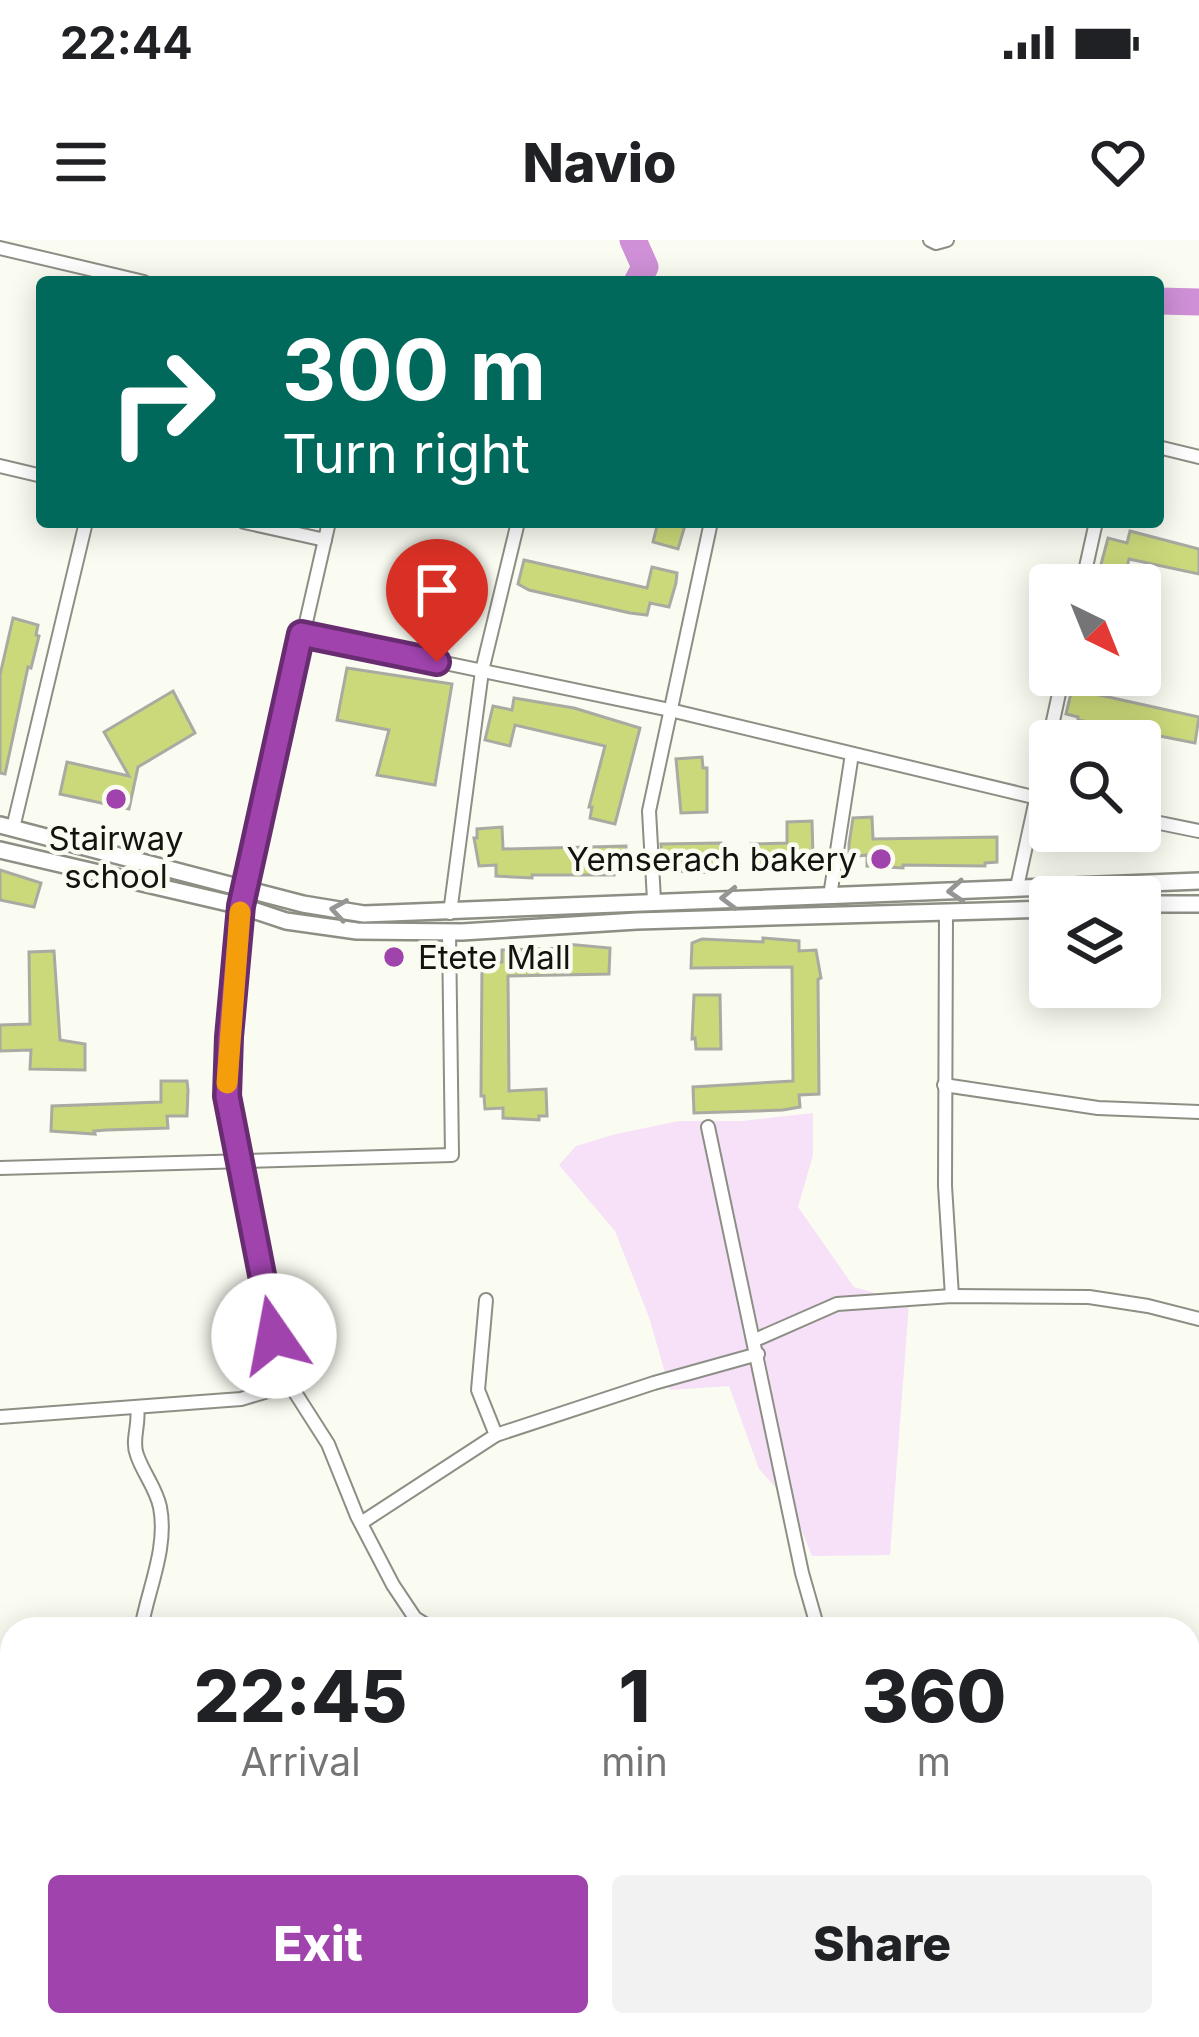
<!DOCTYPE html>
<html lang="en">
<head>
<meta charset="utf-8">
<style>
	:root { --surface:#fff; --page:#f2f2f2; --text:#202124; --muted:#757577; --accent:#a043ad }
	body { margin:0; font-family:Inter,sans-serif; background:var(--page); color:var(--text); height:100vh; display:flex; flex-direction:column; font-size:45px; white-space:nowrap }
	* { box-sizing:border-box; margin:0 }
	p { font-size:39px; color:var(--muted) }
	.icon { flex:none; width:66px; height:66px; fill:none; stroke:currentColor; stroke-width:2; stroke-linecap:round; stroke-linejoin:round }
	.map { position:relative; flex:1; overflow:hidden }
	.drawer { position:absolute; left:0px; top:1377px; width:1200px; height:420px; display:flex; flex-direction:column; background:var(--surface); border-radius:36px 36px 0 0; box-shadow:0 6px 30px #0003 }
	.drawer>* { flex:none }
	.hud { position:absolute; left:36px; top:36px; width:1128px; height:252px; border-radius:12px; box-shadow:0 6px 30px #0003; background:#00695c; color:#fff; overflow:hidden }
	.needle { width:78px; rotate:137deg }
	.fabs { position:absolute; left:1029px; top:324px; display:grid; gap:24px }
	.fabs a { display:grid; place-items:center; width:132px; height:132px; border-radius:12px; background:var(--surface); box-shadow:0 6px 30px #0003; font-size:60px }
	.pin { position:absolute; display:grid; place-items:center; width:102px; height:102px; color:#fff; margin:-123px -51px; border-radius:50% 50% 50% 0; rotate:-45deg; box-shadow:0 0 12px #0007 }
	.pin .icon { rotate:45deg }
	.me { position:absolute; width:132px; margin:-66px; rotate:348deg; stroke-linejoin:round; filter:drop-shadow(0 0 9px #0008) }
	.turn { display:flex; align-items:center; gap:42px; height:252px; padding:0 48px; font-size:54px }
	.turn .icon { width:156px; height:156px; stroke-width:2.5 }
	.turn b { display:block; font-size:84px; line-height:102px }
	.eta { display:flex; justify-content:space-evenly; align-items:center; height:204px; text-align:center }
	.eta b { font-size:72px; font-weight:800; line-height:84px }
	.primary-button { display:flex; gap:24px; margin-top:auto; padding:24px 48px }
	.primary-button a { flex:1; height:138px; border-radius:12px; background:var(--accent); color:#fff; font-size:48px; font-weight:800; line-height:138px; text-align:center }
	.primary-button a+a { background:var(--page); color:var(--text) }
	.status { display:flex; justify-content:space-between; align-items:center; height:84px; padding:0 60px; background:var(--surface); direction:ltr }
	.status svg { height:33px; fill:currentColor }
	header { display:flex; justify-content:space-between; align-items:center; height:156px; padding:0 48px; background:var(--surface); font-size:54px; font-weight:800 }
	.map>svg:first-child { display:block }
	.green { fill:#f6e1f8 }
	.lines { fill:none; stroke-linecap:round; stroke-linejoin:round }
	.river { stroke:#cf90d7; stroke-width:27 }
	.building { fill:#ccd97a; stroke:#a9aba2; stroke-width:3 }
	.minor-casing { stroke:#8d8f85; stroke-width:16 }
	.tertiary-casing { stroke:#8d8f85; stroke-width:20 }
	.minor { stroke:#fff; stroke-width:12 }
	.tertiary { stroke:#fff; stroke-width:15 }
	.oneway { stroke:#959593 }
	.route-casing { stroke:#682c70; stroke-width:30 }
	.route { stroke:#a043ad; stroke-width:21 }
	.slow { stroke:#f59e0b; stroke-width:21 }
	.poi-dot { fill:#a043ad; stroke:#fafbf1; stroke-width:4.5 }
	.labels { text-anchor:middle; stroke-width:9; stroke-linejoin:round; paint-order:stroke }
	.poi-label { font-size:33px; fill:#131410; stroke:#fafbf1 }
</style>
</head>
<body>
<div class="status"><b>22:44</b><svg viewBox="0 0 49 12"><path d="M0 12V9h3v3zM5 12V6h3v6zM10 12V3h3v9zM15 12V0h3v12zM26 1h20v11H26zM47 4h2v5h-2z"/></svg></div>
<header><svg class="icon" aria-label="menu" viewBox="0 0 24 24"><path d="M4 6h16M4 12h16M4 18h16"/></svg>Navio<svg class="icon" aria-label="heart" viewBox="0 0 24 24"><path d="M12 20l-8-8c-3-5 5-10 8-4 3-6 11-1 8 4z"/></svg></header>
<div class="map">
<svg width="1199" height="1797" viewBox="0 0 1199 1797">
	<rect width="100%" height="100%" fill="#fafbf1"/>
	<path class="green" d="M813 873V915L798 967 854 1047 909 1063 890 1315 812 1316 792 1266 759 1229 729 1146 670 1150 649 1077 615 991 559 925 576 906 616 894 679 881H742Z"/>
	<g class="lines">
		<g class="river">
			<path d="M633 0 645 27 637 42"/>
			<path d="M1158 61 1199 62"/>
		</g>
	</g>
	<g class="building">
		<path d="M658 282H686L678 309 653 302Z"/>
		<path d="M1130 291 1199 309V334L1129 319 1124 339 1099 332 1108 298 1127 303Z"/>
		<path d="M524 320 647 348 652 327 677 333 676 343 669 367 650 363 647 375 630 373 529 350 518 344Z"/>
		<path d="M13 378 38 385 36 395 39 396 31 428 28 427 5 534 0 533V435Z"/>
		<path d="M347 428 452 444 435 545 377 535 389 490 337 480Z"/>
		<path d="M1072 449 1199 477 1195 503 1078 480V477L1066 474Z"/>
		<path d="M173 451 195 493 138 527 129 569 60 554 67 522 129 536 104 492Z"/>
		<path d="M514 458 574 468 640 488 615 584 590 578 592 567H589L605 506 515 485 510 506 485 500 493 466 512 470Z"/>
		<path d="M702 517 703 528H707V572L681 573 676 519Z"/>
		<path d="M872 577 873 599 997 597V622L985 623V626L903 625V628L867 626V615L849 617V604L853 578Z"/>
		<path d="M812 581 813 616 794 617V629L752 631 751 604 787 603V582Z"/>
		<path d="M502 587 503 609 626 606V631H614V635H532V638L496 636V625L479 626 474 598H477V589Z"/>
		<path d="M721 603 722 629H713V633L678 631 677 620 662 621 661 604Z"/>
		<path d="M0 630 41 643 34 667 0 660Z"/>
		<path d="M763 698 799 701V711L816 710 821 738 818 739 819 854 799 855 800 867 783 870 694 873 693 847 793 841 792 727 691 728 692 703 702 699 763 702Z"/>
		<path d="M566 704 610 708 609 734 508 736 509 851 546 849 547 876H539V880L503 878V868L485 869 484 856H481L482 723 502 722V710L566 708Z"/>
		<path d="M54 711 60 800 85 804V830L30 829 31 810 0 811V785L30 784 29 712Z"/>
		<path d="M694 755H720L721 809H696L695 798 692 799Z"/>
		<path d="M161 841H187L188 850 187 876H167L168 888 106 890 94 891 95 894 51 891 52 866 161 862Z"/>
	</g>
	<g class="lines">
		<defs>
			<g id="minor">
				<path d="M930 0 936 3 947 0"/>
				<path d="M0 8 144 42"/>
				<path d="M1158 207 1199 217"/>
				<path d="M0 226 42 236"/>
				<path d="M244 282 325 300"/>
				<path d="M329 282 241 666 227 855 282 1132 328 1204 357 1276 393 1345 415 1378 433 1389"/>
				<path d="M1082 345 1096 282"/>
				<path d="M301 393 670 470 1050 561"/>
				<path d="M1140 579 1199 591"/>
				<path d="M13 588 86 282"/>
				<path d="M1017 647 1063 435"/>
				<path d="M830 656 852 514"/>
				<path d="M654 660 649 571 711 282"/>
				<path d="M450 673 482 431 518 282"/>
				<path d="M946 673 945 946 952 1056"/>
				<path d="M944 845 1098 868 1199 872"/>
				<path d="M708 887 802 1333 818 1389"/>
				<path d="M0 928 452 915 449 692"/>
				<path d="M486 1060 478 1150 496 1195"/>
				<path d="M755 1100 837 1064 952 1056 1089 1057 1148 1066 1199 1079"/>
				<path d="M137 1168C140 1185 131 1200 137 1215 143 1233 156 1248 160 1267 168 1308 148 1349 141 1389"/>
				<path d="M0 1177 241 1159 288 1145"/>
				<path d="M361 1283 496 1195 654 1143 758 1114"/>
				<path d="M1188 1414 1199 1412"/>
				<path d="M1188 1668 1199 1667"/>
				<path d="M921 1785 922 1797"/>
				<path d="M973 1785 1047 1792"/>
				<path d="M1101 1785 1108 1797"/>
			</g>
			<g id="tertiary">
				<path d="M0 585 303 664 364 674 1199 641"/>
				<path d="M0 610 241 666 286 681 357 691 462 692 637 681 1050 669"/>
				<path d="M1140 664H1199"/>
			</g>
		</defs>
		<use href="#minor" class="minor-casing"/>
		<use href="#tertiary" class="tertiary-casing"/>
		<use href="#minor" class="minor"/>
		<use href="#tertiary" class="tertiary"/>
	</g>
	<defs><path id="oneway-chevron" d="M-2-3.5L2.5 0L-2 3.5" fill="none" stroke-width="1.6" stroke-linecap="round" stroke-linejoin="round" transform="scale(3)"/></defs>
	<g class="oneway">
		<use href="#oneway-chevron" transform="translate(956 651) rotate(176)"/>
		<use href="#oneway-chevron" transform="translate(729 658) rotate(179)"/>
		<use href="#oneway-chevron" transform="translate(339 670) rotate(-171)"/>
	</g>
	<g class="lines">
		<defs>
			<path id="route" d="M274 1096 227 856 229 797 241 666 301 394 437 422"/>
		</defs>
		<use href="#route" class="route-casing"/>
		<use href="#route" class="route"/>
		<path class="slow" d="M227 843 240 672"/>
	</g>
	<g class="poi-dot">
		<circle cx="116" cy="559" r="12"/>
		<circle cx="881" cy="619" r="12"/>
		<circle cx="394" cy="717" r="12"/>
	</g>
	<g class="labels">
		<g class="poi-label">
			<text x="116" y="610">Stairway<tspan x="116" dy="38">school</tspan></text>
			<text x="857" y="631" text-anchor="end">Yemserach bakery</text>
			<text x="418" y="729" text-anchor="start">Etete Mall</text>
		</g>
	</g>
</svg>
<div class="fabs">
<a><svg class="needle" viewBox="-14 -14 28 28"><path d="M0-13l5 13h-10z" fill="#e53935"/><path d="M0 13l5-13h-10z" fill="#757577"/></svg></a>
<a><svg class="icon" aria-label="search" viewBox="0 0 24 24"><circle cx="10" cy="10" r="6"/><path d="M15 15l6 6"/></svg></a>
<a><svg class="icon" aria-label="layers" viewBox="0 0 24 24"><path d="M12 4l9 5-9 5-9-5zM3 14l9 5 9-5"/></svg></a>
</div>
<div class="pin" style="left:437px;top:422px;background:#d93025"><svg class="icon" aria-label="arrive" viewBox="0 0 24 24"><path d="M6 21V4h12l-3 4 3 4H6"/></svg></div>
<svg class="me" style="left:274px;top:1096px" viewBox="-20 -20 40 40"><circle r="19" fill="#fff"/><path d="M0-13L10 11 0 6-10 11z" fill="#a043ad"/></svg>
<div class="hud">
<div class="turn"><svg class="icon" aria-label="right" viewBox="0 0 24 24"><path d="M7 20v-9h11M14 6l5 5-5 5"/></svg><div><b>300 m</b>Turn right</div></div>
</div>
<section class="drawer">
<div class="eta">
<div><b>22:45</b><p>Arrival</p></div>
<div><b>1</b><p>min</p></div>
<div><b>360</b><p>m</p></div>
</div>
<div class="primary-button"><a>Exit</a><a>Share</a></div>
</section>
</div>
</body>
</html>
